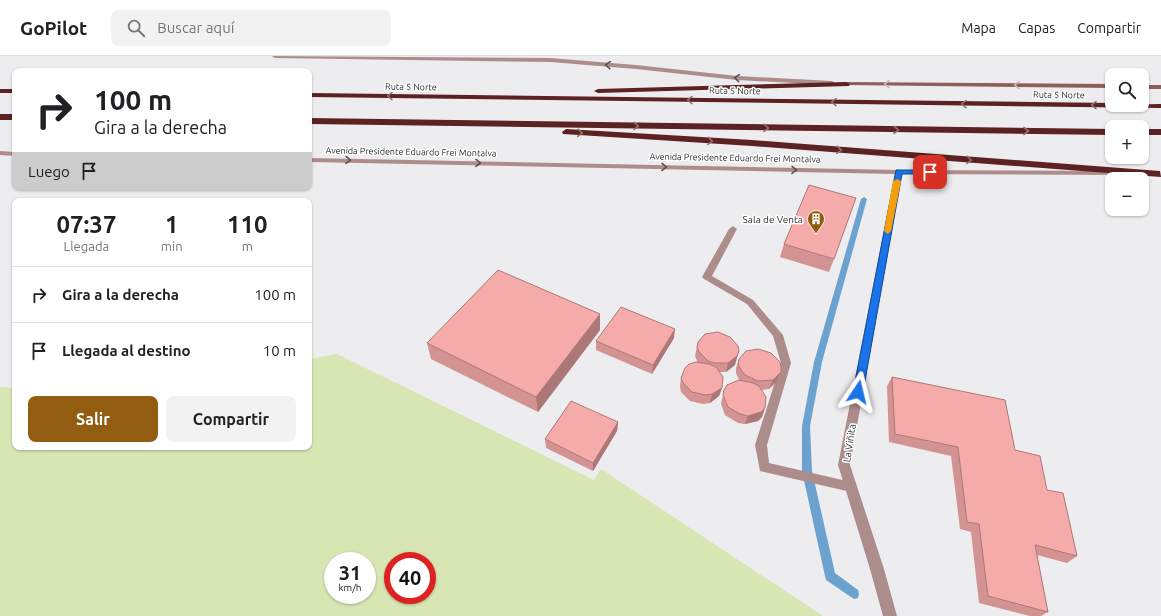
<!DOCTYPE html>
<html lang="es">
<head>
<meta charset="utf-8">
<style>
	:root { --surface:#fff; --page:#f2f2f2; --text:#202124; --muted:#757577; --line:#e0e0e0; --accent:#925c11 }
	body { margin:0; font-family:Ubuntu,sans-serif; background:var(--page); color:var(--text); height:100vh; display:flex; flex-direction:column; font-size:15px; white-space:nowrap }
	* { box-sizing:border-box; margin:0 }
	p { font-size:13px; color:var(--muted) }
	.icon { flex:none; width:22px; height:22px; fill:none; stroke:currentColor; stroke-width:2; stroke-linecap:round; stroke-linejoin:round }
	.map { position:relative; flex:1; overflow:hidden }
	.details { position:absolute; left:12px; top:142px; width:300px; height:252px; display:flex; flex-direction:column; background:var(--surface); border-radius:8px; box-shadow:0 1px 3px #0004 }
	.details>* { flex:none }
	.hud { position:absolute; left:12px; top:12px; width:300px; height:122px; border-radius:8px; box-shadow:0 1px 3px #0004; background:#fff; color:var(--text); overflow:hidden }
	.fabs { position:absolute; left:1105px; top:12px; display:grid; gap:8px }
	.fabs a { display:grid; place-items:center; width:44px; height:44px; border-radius:8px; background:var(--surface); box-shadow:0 1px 3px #0004; font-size:20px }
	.speed { position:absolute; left:324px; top:496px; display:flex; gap:8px; font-size:20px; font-weight:700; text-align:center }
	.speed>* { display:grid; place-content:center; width:52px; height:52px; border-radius:50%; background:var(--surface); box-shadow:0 1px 3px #0004; line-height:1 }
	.speed small { font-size:10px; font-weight:400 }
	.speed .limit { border:6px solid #d22; background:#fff; color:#111 }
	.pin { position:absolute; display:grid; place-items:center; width:34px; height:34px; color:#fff; margin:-17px; border-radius:8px; box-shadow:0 2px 6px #0006 }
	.me { position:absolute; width:44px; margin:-22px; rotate:10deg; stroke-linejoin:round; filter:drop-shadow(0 0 3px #0008) }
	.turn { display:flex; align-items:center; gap:14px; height:84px; padding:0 16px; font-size:18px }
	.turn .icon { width:52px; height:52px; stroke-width:2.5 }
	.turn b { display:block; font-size:28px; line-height:34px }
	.then { display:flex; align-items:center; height:38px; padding:0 16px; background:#0003; gap:8px; font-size:15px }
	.eta { display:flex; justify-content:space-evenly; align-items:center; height:68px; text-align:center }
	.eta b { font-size:24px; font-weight:700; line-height:28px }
	.cta { display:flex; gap:8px; margin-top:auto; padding:8px 16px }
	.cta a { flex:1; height:46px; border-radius:8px; background:var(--accent); color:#fff; font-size:16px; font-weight:700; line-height:46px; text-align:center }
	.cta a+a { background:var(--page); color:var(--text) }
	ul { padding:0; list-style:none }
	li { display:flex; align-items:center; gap:12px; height:56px; padding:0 16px; border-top:1px solid var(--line) }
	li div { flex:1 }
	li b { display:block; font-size:15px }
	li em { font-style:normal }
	header { display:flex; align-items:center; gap:24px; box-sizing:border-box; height:56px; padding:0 20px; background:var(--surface); border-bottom:1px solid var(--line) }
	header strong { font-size:19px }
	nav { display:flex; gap:22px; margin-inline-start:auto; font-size:14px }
	.search { width:280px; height:36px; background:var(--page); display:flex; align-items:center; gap:10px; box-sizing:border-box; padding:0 14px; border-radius:8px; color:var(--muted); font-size:15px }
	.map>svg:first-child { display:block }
	.green { fill:#d7e6b3; fill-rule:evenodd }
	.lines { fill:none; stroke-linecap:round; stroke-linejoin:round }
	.stream { fill:#6ca2cf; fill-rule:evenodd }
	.service { fill:#ad8d8b; fill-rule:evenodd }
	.tertiary { fill:#ad8d8b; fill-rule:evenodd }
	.secondary { fill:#8c5f5d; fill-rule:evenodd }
	.motorway { fill:#5c2122; fill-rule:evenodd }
	.wall { fill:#d39392 }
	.shaded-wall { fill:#ac7877 }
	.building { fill:#f5abaa; stroke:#ac7877 }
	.oneway { stroke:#5a4f4f }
	.oneway2 { stroke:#cbb7b6 }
	.oneway3 { stroke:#956f6f }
	.route { fill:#1a73e8; stroke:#114b97 }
	.slow { fill:#f59e0b }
	.labels { text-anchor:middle; stroke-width:3; stroke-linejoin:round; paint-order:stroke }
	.far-street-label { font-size:9px; fill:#2e2d2f; stroke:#fff }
	.poi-label { font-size:10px; fill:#2e2d2f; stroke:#fff; text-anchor:end }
	.street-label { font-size:10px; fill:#2e2d2f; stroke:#fff }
</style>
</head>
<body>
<header>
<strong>GoPilot</strong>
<div class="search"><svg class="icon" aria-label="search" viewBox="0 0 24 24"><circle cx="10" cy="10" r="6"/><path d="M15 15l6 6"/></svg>Buscar aquí</div>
<nav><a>Mapa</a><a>Capas</a><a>Compartir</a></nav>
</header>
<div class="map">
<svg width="1161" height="560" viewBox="0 0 1161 560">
	<rect width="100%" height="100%" fill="#ededf0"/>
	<path class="green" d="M337 298 594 424 601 413 823 560H0V331L15 332V391H309V303ZM333 505H367V539H333ZM393 505H427V539H393Z"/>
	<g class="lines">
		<path class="stream" d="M864 141 867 143 822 306 810 370 812 415 835 517 858 534 859 538 858 542 854 543 826 524 825 520 802 415V370L814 306 861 143Z"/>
		<path class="service" d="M733 170 737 173 712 220 753 244 783 279 791 307 767 389 769 407 851 426 855 427 857 431 855 435 851 436 764 416 760 415 755 389 781 307 773 280 747 248 704 223 702 221 729 173Z"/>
		<g class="tertiary">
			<path d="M272 0 550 2 636 9 737 20 832 25 835 27 832 29 737 24 636 13 550 6 275 2Z"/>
			<path d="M0 95 15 96V100L0 99Z"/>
			<path d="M309 102 899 114 1127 115 1131 117 1127 119 902 118 850 409 884 513 897 560H883L870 513 838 409 895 118 309 106Z"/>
		</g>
		<g class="secondary">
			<path d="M846 26 1112 28V32L844 29V27Z"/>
			<rect x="1142" y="29" width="19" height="4"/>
		</g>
		<g class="motorway">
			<path d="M846 26 850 28 849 30 598 37 594 35 598 33Z"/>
			<rect x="0" y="33" width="15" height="4"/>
			<path d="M309 37 1112 47V49L1161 48V52L309 41Z"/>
			<rect x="0" y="58" width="15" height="6"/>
			<path d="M309 62 1112 73V79L309 68Z"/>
			<path d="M566 73 752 84 1160 115 1161 121 752 90 563 78 562 76Z"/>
			<rect x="1142" y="73" width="19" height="6"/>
		</g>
	</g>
	<g class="wall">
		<path d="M784 188 834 203 829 216 780 201Z"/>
		<path d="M600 258V274L538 356 431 303 427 287Z"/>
		<path d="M674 282 652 318 596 294V285Z"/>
		<path d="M698 286 735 309 726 316H720L722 332 719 340 710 347 703 348 690 345 681 336 680 331 681 322 698 306 697 305 695 300Z"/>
		<path d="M739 303 781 316 777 325 769 333 762 334 765 352 762 361 758 365 745 368 738 367 725 359 721 348 724 334 739 324 736 317V312Z"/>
		<path d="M892 321 1015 394 1047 434 1077 500 1067 507 1037 499 1048 556 1041 560H1030L979 547 971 476 960 473 951 400 889 386 887 330Z"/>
		<path d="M618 366 617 375 593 415 546 392 545 383Z"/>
	</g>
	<g class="shaded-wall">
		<path d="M600 258V274L538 356 536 341Z"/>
		<path d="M675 273 674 282 652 318 653 309Z"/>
		<path d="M739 295 735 309 726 316 728 307Z"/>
		<path d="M781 316 777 325 769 333 773 324Z"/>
		<path d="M722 332 719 340 710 347 712 338Z"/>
		<path d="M765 352 762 361 758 365 745 368 748 360Z"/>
		<path d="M618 366 617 375 593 415V407Z"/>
	</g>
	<g class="building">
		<path d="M809 129 856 142 834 203 784 188Z"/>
		<path d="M498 214 600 258 536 341 427 287Z"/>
		<path d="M621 251 675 273 653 309 596 285Z"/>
		<path d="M718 276 730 281 738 290 739 295 737 300 728 307H714L708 305 699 296 697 291 698 286 705 278Z"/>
		<path d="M758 293 771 297 780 306 781 311V316L773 324 758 325 745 319 741 314 738 308 739 303 746 295Z"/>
		<path d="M696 306 709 308 716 311 723 321 722 332 712 338 706 339 692 336 683 327 681 322 685 312 689 308Z"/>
		<path d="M892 321 1005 344 1015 394 1040 400 1047 434 1063 437 1077 500 1035 489 1048 556 988 540 979 468 967 466 958 391 895 378Z"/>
		<path d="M739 324 753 327 759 330 766 341 765 352 761 356 748 360 740 358 728 351 723 339 724 334 727 329Z"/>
		<path d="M571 345 618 366 593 407 545 383Z"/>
	</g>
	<defs><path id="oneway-chevron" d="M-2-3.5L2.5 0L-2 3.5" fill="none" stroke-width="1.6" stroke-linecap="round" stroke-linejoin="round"/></defs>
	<g class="oneway">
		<use href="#oneway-chevron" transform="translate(608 9) rotate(-175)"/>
		<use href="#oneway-chevron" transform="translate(737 22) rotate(-175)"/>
		<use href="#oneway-chevron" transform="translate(348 104) rotate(1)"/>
		<use href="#oneway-chevron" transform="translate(478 107) rotate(1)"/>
		<use href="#oneway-chevron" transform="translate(664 111) rotate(1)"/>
		<use href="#oneway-chevron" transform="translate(794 114) rotate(1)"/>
	</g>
	<g class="oneway2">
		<use href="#oneway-chevron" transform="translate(887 28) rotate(-179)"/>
		<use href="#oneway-chevron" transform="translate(1017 29) rotate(-179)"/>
	</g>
	<g class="oneway3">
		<use href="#oneway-chevron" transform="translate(390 40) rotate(-179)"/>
		<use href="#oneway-chevron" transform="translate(690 44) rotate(-179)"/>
		<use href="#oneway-chevron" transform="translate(834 46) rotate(-179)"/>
		<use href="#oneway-chevron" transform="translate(964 48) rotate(-179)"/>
		<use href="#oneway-chevron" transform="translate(1094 49) rotate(-179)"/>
		<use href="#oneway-chevron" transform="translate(636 70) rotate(1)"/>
		<use href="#oneway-chevron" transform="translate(766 72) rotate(1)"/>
		<use href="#oneway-chevron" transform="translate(896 74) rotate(1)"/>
		<use href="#oneway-chevron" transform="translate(1026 75)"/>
		<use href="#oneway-chevron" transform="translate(580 77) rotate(4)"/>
		<use href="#oneway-chevron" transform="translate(710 85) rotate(3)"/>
		<use href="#oneway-chevron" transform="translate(839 94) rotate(4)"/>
		<use href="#oneway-chevron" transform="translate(969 104) rotate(4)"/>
	</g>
	<path class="route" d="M896 114H930L933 116 930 118H902L863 336 861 338H855L853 336Z"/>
	<path class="slow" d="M897 123 901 125 891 175 888 178 884 175 893 125Z"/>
	<defs>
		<symbol id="building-pin" viewBox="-11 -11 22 30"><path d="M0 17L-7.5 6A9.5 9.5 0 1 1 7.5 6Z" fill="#925c11" stroke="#fff"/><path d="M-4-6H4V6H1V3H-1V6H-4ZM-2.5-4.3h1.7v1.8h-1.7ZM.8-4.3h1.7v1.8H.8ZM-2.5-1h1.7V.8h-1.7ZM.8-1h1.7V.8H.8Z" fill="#fff"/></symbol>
	</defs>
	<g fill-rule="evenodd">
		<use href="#building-pin" x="806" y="153" width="20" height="27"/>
	</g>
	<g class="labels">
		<g class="far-street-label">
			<text transform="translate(411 31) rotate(1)" y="3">Ruta 5 Norte</text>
			<text transform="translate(735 35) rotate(1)" y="3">Ruta 5 Norte</text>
			<text transform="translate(1059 39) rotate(1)" y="3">Ruta 5 Norte</text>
			<text transform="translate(411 96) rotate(1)" y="3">Avenida Presidente Eduardo Frei Montalva</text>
			<text transform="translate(735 102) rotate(1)" y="3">Avenida Presidente Eduardo Frei Montalva</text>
		</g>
		<g class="poi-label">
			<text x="803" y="167">Sala de Venta</text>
		</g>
		<g class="street-label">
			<text transform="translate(849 387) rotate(-81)" y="4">La Viñita</text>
		</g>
	</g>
</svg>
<div class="fabs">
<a><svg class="icon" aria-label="search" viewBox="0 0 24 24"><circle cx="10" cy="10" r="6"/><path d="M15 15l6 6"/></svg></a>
<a>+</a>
<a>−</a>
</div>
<div class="speed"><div>31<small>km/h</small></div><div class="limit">40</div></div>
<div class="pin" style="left:930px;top:116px;background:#d93025"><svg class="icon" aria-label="arrive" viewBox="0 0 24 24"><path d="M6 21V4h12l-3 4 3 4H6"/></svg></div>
<svg class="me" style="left:858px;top:336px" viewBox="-20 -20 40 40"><path d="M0-17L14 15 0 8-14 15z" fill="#1a73e8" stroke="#fff" stroke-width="4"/></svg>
<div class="hud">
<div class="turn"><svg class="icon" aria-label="right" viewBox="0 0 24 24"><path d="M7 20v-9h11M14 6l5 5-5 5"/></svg><div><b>100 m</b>Gira a la derecha</div></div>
<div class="then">Luego<svg class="icon" aria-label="arrive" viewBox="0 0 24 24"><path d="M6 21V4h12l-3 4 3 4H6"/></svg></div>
</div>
<section class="details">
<div class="eta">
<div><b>07:37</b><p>Llegada</p></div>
<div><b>1</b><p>min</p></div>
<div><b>110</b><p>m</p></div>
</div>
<ul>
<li><svg class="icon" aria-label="right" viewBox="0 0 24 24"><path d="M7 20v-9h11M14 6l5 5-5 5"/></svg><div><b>Gira a la derecha</b></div><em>100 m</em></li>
<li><svg class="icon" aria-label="arrive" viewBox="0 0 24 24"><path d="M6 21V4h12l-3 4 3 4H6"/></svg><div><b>Llegada al destino</b></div><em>10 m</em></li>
</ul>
<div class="cta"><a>Salir</a><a>Compartir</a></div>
</section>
</div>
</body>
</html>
